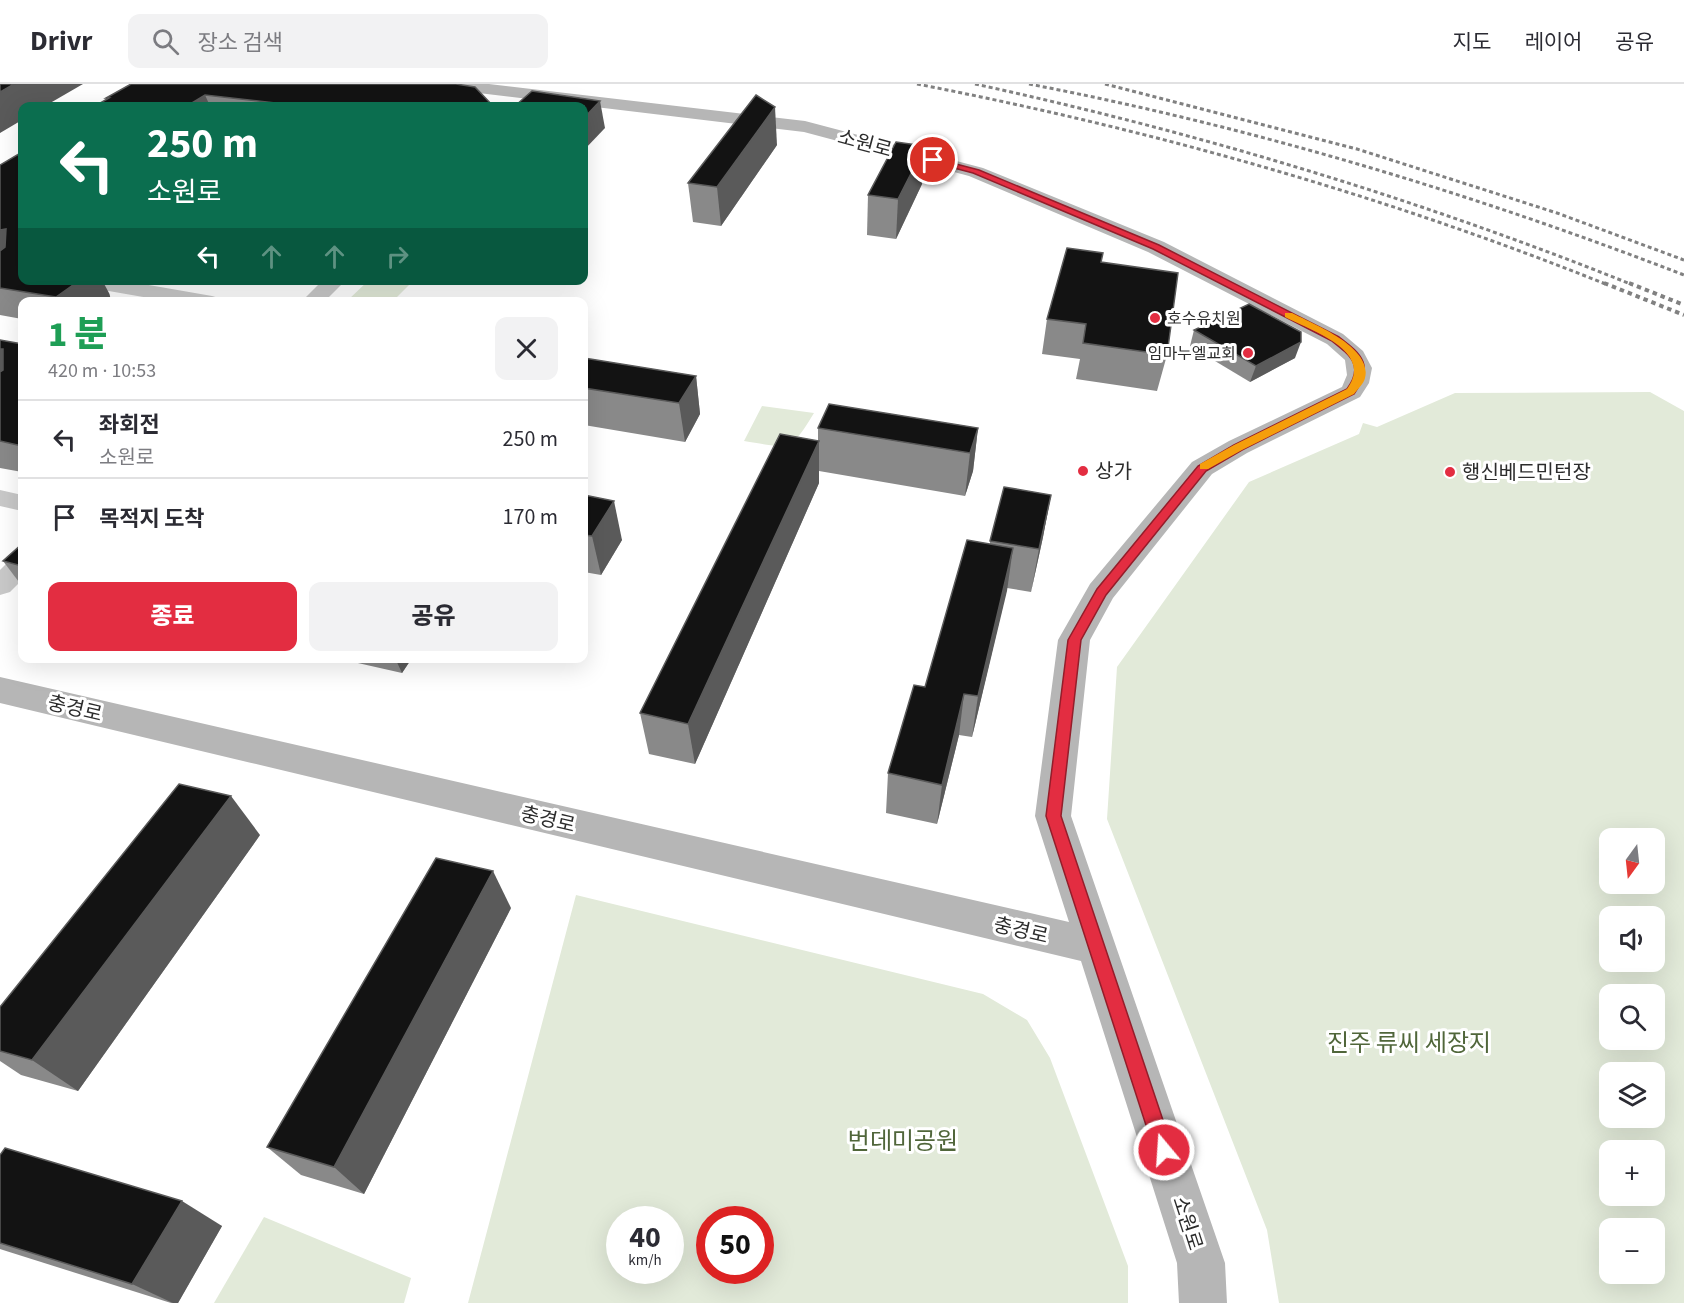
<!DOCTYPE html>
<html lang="ko">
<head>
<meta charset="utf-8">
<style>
	:root { --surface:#fff; --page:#f2f2f3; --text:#2b2b33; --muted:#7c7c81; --line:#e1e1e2; --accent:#e32d41 }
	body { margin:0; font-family:"Source Sans 3","Noto Sans KR",sans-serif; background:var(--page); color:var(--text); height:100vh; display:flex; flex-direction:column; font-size:22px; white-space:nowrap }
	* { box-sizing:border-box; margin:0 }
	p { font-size:20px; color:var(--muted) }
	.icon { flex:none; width:33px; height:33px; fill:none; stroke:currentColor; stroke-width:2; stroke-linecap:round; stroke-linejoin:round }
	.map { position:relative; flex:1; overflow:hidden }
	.side { position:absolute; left:18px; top:213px; width:570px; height:366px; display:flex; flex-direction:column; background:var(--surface); border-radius:12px; box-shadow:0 6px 24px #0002 }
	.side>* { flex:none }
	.hud { position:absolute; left:18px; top:18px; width:570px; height:183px; border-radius:12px; box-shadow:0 6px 24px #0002; background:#0b6e4f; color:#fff; overflow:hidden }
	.needle { width:39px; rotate:195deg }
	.fabs { position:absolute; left:1599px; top:744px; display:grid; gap:12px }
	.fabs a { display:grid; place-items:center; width:66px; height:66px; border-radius:12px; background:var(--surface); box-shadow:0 6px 24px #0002; font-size:30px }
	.speed { position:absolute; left:606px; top:1122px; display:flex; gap:12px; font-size:30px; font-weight:700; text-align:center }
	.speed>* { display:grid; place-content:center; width:78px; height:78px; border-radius:50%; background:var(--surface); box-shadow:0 6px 24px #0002; line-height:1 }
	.speed small { font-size:15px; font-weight:400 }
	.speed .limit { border:9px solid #d22; background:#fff; color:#111 }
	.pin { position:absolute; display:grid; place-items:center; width:51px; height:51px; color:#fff; margin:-26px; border:3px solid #fff; border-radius:50%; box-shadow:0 2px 6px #0007 }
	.me { position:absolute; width:66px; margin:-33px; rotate:342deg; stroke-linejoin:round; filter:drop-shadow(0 0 4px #0008) }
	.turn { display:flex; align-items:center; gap:21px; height:126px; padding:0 30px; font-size:27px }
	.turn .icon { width:78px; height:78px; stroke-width:2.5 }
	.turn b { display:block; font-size:42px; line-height:51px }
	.lanes { display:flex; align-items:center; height:57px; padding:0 30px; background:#0003; justify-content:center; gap:30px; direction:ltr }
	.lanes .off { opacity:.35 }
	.round { display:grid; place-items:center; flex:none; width:63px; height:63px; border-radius:12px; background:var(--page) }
	.summary { display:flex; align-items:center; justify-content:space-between; height:102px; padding:0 30px }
	h1 { font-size:36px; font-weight:800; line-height:45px; color:#1e9e55 }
	.action { display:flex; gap:12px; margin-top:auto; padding:12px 30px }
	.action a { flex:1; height:69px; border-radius:12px; background:var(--accent); color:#fff; font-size:24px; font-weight:800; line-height:69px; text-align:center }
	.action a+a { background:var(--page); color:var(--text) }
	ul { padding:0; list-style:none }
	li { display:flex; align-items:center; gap:18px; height:78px; padding:0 30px; border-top:2px solid var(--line) }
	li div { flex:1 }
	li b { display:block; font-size:22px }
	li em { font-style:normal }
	header { display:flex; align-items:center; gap:36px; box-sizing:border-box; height:84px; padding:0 30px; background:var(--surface); border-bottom:2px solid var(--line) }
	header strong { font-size:28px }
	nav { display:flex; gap:33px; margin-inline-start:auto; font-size:21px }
	.search { width:420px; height:54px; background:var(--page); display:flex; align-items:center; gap:15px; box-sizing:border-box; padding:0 21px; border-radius:12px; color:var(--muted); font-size:22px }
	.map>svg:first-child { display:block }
	.green { fill:#e2ead9; fill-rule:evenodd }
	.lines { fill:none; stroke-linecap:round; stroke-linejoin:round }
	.street { fill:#c9c9c9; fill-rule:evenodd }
	.secondary { fill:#b6b6b6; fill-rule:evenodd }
	.rail-far1 { stroke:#818181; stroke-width:3; stroke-dasharray:4 3; stroke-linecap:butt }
	.rail { stroke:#818181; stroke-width:4; stroke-dasharray:4.5 4; stroke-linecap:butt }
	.wall { fill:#898989 }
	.shaded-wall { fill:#5a5a5a }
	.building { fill:#131313; stroke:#5a5a5a; stroke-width:1.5 }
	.route { fill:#e32d41; stroke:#941d2a; stroke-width:1.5 }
	.slow { fill:#f59e0b }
	.poi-dot { fill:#e32d41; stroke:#fff; stroke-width:2 }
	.labels { text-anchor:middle; stroke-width:6; stroke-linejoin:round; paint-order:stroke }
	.far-poi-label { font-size:16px; fill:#2c2c2c; stroke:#fff; text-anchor:start }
	.street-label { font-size:20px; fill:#2c2c2c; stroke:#fff }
	.poi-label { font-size:20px; fill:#2c2c2c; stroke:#fff; text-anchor:start }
	.near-park-label { font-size:24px; fill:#50663a; stroke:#fff }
</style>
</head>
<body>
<header>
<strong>Drivr</strong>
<div class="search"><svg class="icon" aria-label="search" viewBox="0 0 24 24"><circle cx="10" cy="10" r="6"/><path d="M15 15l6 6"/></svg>장소 검색</div>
<nav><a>지도</a><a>레이어</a><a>공유</a></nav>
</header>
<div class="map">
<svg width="1684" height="1219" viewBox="0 0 1684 1219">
	<rect width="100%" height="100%" fill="#fff"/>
	<g class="green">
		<path d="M368 197V196L413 197 393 217H347Z"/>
		<path d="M1650 308 1684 327V1219H1279L1267 1146 1107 735 1117 583 1249 398 1359 350 1363 339 1377 343 1455 309ZM1610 754H1654V800H1610ZM1610 832H1654V878H1610ZM1610 910H1654V956H1610ZM1654 988V1034H1610V988ZM1610 1066H1654V1112H1610ZM1610 1144H1654V1190H1610Z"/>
		<path d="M762 322 814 329C790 369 788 364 744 357Z"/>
		<path d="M576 811 983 910 1027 936 1050 974 1128 1182V1219H468ZM620 1136H670V1186H620ZM710 1136H760V1186H710Z"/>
		<path d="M264 1133 411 1194 404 1219H214Z"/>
	</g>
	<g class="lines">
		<g class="street">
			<path d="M70 196H120L212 212 219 214 222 218H172L80 202 73 200Z"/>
			<path d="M323 196H346L324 218H301Z"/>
			<path d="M0 406 22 411V427L0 422Z"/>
			<path d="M22 472V496L10 508 0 511V486L12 474Z"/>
		</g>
		<path class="secondary" d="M436 0H489L805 37 983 84 1164 158 1343 250 1363 267 1372 284 1369 299 1360 313 1247 369 1212 390 1113 514 1090 556 1071 732 1225 1179 1227 1219H1179L1177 1179 1081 877 0 619V593L1069 838 1035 732 1058 556 1090 500 1192 378 1229 357 1342 303 1347 291 1345 276 1327 260 1148 168 969 92 804 48 445 5 439 4Z"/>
		<g class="rail-far1">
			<path d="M917 0C1153 46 1384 111 1608 201"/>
			<path d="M975 0C1200 49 1419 115 1633 201"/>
			<path d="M1029 0C1252 43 1472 109 1684 191"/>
			<path d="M1105 0 1357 65 1557 129 1684 176"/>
		</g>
		<g class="rail">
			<path d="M1604 199 1684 231"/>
			<path d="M1629 199 1684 221"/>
		</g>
	</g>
	<g class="wall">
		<path d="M131 0 493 22H95L106 16V14Z"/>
		<path d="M777 61 721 142 693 138 688 99Z"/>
		<path d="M925 62 922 100 896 155 867 151 868 111Z"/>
		<path d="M0 81 22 196 109 209 111 216 109 218H22V235L0 231Z"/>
		<path d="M1102 178 1167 271 1157 307 1076 295 1080 275 1042 270 1047 235Z"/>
		<path d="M1194 246 1295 274 1250 298 1190 262Z"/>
		<path d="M0 256 22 260V388L0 384Z"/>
		<path d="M584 274 696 292 700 330 685 358 584 341Z"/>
		<path d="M818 344H978L973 387 965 412 819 387V399L695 680 649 670 640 629 818 357Z"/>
		<path d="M584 411 622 456 601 491 584 488Z"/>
		<path d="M1051 411 1043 453 1031 508 1007 504 972 653 959 651 937 740 886 729 888 689 925 603 990 460V457Z"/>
		<path d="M22 460V502L3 477Z"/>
		<path d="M347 574H412L402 589 349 577Z"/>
		<path d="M260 751 78 1007 21 991 0 977V923Z"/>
		<path d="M511 824 364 1110 301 1091 267 1063Z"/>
		<path d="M0 1071 222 1142 178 1219H171L3 1166 0 1165Z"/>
	</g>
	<g class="shaded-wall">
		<path d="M14 0H83L45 22H22V36L0 49V8Z"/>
		<path d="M205 11 210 22H187Z"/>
		<path d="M600 17 605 44 584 66V34Z"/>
		<path d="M775 23 777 61 721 142 717 103Z"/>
		<path d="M925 62 922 100 896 155 898 115Z"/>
		<path d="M6 145 22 173 0 185V146Z"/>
		<path d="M80 196H102L109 209 111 216 109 218H59L56 213Z"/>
		<path d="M1301 258 1295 274 1250 298 1256 282Z"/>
		<path d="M0 265H3L22 294 0 307Z"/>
		<path d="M696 292 700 330 685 358 679 319Z"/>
		<path d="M978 344 973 387 965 412 970 369Z"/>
		<path d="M819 357V399L695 680 688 640Z"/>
		<path d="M1051 411 1043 453 1031 508 1039 465Z"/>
		<path d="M614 417 622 456 601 491 592 452Z"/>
		<path d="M1013 464 1007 507 972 653 978 612Z"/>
		<path d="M395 574H412L402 589Z"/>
		<path d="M964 610 959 651 937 740 942 701Z"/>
		<path d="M231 712 260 751 78 1007 32 976Z"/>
		<path d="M493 787 511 824 364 1110 334 1083Z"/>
		<path d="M182 1117 222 1142 178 1219H173L132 1200Z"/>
	</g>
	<g class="building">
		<path d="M0 0H14L0 8Z"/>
		<path d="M131 0H456L475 3 493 22H301L205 11 187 22H95L109 14H106Z"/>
		<path d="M532 7 600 17 584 34V22H515Z"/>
		<path d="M756 11 775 23 717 103 688 99Z"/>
		<path d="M896 58 925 62 898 115 868 111Z"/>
		<path d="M22 68V196H80L56 213 0 204V167L5 163 6 145 0 146V81Z"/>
		<path d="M1067 164 1103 169 1101 178 1178 189 1167 271 1083 259 1086 240 1047 235Z"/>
		<path d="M1249 220 1301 248V258L1256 282 1194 246Z"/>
		<path d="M0 256 22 260V362L0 357V288L3 286V265H0Z"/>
		<path d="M584 274 696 292 679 319 584 304Z"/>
		<path d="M829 320 978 344 970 369 818 344Z"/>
		<path d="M780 350 819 357 688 640 640 629Z"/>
		<path d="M1004 403 1051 411 1039 465 990 457Z"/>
		<path d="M584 411 614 417 592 452 584 451Z"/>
		<path d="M967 456 1013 464 978 612 964 610 942 701 888 689 914 601 925 603Z"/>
		<path d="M22 460V482L3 477Z"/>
		<path d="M179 700 231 712 32 976 0 967V923Z"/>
		<path d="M436 774 493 787 334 1083 267 1063Z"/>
		<path d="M5 1064 182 1117 132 1200 0 1159V1071Z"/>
	</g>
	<path class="route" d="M933 74 979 86 1159 161 1339 253C1363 271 1374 282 1354 310L1242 366 1206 387 1106 511 1081 556 1061 732 1173 1066 1170 1073 1164 1075 1157 1073 1154 1066 1046 732 1068 556 1097 505 1198 382 1234 361 1347 305C1364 282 1351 272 1332 257L1153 165 973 89 931 78V75Z"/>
	<path class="slow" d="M1285 229H1292C1313 240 1373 263 1365 294 1364 299 1358 305 1354 310L1242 366 1208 385H1200V380L1234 361 1347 305C1375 267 1312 247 1285 233Z"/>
	<g class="poi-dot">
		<circle cx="1155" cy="234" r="6"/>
		<circle cx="1248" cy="269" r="6"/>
		<circle cx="1083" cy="387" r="6"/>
		<circle cx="1450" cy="388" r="6"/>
	</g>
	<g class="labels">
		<g class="far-poi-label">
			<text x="1167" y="240">호수유치원</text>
			<text x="1236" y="275" text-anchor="end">임마누엘교회</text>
		</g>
		<g class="street-label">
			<text transform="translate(865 59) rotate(15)" y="7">소원로</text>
			<text transform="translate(75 624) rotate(13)" y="7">충경로</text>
			<text transform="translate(548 735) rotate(13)" y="7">충경로</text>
			<text transform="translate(1021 846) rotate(13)" y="7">충경로</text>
			<text transform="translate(1188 1139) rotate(72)" y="7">소원로</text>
		</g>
		<g class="poi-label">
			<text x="1095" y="394">상가</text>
			<text x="1462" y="395">행신베드민턴장</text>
		</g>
		<g class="near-park-label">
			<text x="1409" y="967">진주 류씨 세장지</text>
			<text x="903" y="1065">번데미공원</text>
		</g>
	</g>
</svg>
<div class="fabs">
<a><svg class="needle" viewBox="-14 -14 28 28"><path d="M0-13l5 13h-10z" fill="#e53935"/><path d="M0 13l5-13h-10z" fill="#7c7c81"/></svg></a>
<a><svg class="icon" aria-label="sound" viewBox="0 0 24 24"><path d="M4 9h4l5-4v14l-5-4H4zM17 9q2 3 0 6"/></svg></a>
<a><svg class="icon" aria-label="search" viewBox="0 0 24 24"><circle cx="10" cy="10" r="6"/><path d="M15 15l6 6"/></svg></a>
<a><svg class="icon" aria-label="layers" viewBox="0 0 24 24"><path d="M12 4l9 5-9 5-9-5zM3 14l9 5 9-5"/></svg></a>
<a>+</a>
<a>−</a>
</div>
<div class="speed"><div>40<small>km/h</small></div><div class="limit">50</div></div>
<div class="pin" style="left:933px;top:76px;background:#d93025"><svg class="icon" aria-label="arrive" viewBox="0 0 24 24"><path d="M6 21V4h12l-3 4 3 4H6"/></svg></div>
<svg class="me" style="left:1164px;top:1066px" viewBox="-20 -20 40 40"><circle r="17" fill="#e32d41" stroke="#fff" stroke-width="3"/><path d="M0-11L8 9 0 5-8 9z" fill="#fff"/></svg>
<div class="hud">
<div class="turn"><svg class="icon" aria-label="left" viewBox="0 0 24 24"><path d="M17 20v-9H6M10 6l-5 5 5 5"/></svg><div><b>250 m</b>소원로</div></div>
<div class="lanes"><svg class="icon" aria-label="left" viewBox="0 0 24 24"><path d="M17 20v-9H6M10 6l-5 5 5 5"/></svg><svg class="icon off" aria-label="ahead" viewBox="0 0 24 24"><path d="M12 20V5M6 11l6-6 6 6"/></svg><svg class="icon off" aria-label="ahead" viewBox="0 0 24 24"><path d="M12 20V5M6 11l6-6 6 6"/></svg><svg class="icon off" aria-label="right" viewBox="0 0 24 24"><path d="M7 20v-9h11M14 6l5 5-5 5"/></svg></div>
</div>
<section class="side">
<div class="summary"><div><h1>1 분</h1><p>420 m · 10:53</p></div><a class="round"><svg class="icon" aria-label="close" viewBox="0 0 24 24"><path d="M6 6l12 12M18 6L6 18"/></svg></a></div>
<ul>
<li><svg class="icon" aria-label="left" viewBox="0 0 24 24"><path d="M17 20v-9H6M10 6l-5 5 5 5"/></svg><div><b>좌회전</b><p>소원로</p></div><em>250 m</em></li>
<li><svg class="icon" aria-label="arrive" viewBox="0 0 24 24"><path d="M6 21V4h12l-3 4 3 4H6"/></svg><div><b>목적지 도착</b></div><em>170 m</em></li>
</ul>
<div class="action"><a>종료</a><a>공유</a></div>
</section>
</div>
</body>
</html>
